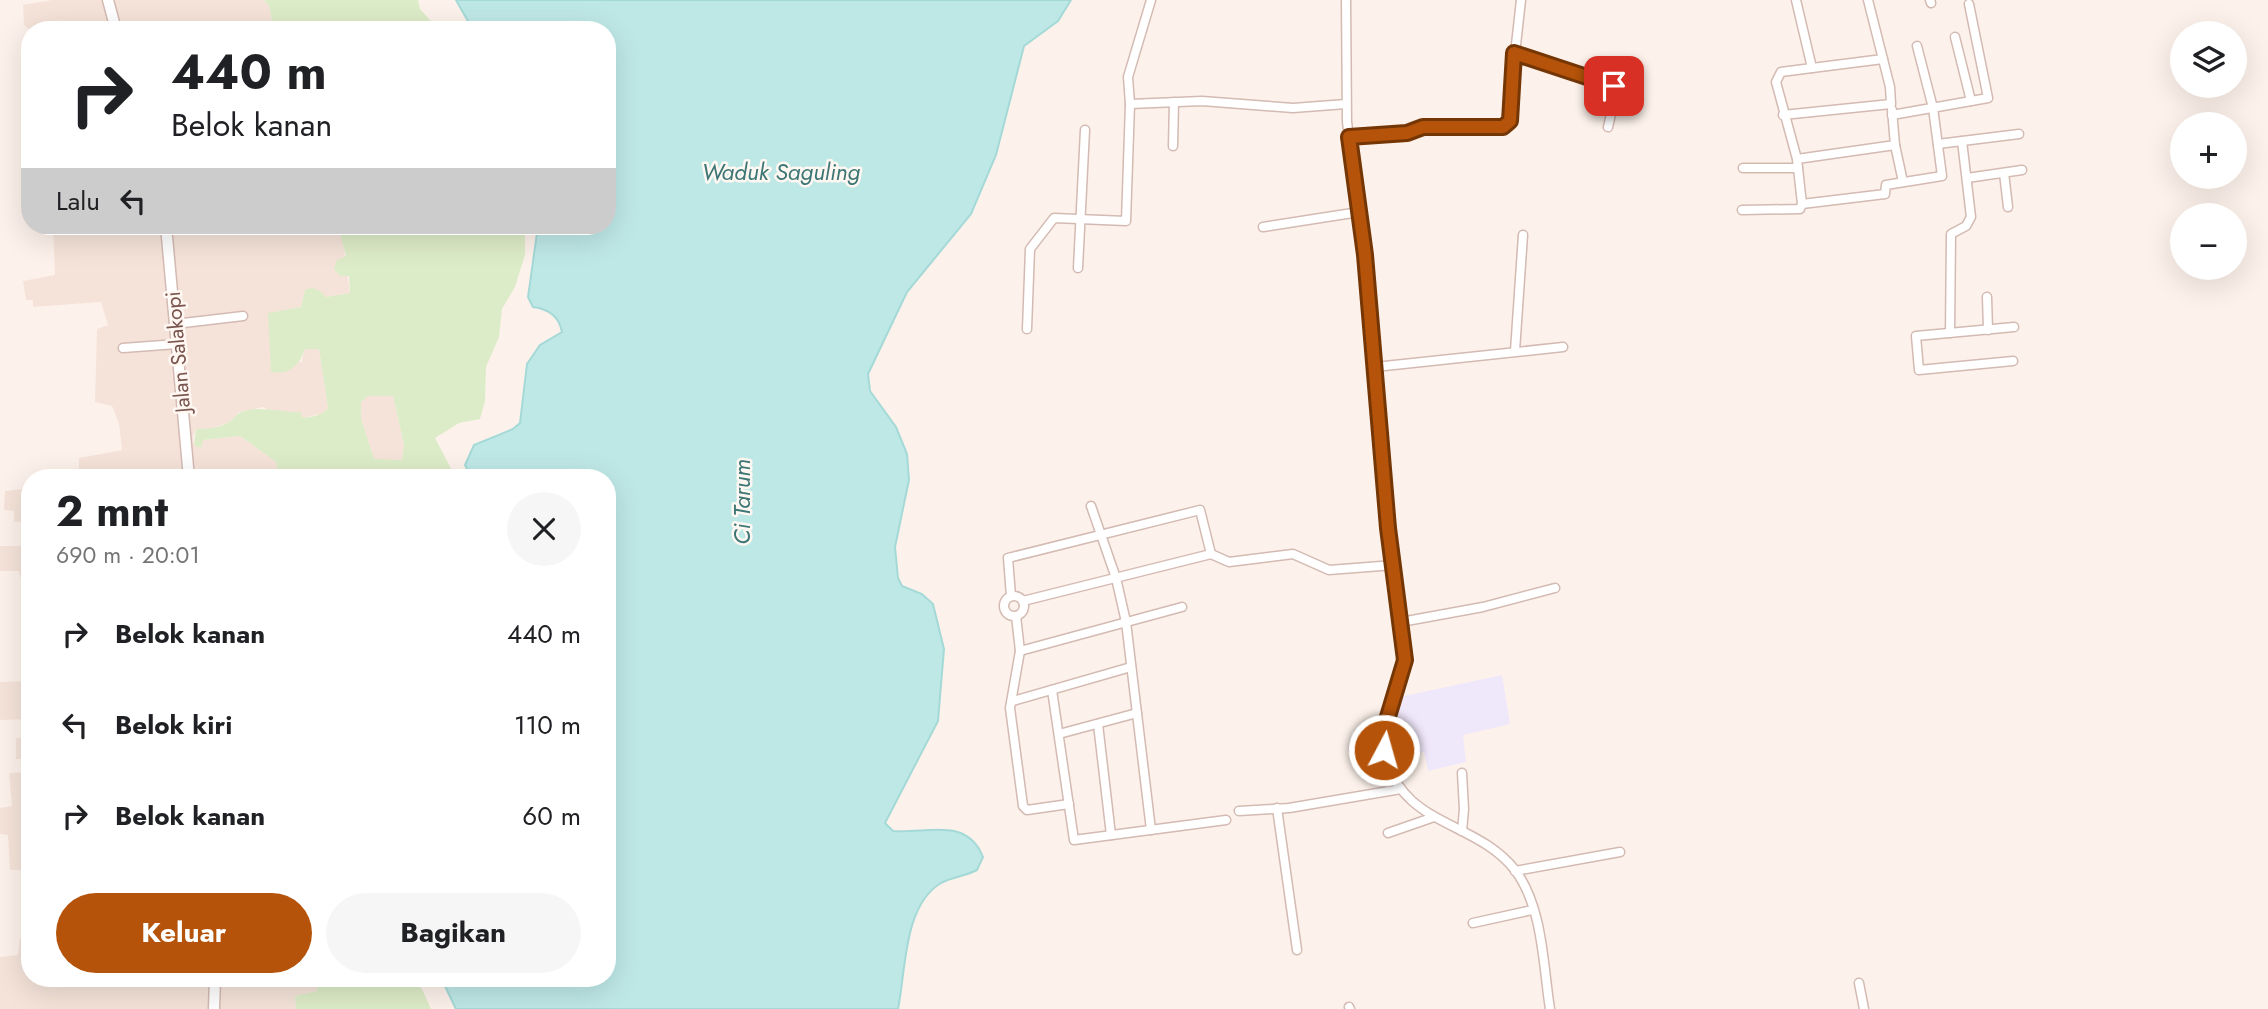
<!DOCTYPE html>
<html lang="id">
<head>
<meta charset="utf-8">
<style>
	:root { --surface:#fff; --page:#f6f6f6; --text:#202124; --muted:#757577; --accent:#b45309 }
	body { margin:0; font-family:Jost,sans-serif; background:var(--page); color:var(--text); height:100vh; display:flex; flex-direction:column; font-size:26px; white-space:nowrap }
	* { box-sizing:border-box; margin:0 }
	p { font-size:23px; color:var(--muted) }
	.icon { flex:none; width:38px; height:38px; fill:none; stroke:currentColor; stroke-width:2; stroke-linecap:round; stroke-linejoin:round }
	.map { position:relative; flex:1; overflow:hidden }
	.side { position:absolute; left:21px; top:469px; width:595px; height:518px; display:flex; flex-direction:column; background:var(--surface); border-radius:28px; box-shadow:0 7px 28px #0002 }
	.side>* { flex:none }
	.hud { position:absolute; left:21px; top:21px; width:595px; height:214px; border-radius:28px; box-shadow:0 7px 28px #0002; background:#fff; color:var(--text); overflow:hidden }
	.buttons { position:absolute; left:2170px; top:21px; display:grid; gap:14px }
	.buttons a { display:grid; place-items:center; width:77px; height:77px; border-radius:50%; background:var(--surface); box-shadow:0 7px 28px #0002; font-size:35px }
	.pin { position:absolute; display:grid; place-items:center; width:60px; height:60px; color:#fff; margin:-30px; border-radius:14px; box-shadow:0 4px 10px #0006 }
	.me { position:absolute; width:77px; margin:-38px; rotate:6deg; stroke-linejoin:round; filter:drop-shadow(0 0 5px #0008) }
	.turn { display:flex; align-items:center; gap:24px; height:147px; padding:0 35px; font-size:32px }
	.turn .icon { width:91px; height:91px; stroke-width:2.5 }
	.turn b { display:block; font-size:49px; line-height:60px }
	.then { display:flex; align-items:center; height:66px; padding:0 35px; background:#0003; gap:14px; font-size:26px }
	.round { display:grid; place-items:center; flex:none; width:74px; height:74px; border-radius:37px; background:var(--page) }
	.headline { display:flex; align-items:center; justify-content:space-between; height:119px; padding:0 35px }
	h1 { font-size:42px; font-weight:700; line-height:52px }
	.cta { display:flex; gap:14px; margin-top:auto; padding:14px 35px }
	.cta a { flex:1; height:80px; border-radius:42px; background:var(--accent); color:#fff; font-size:28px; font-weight:700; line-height:80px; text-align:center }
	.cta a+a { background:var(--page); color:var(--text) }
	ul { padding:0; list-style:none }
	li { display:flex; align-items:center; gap:21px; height:91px; padding:0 35px }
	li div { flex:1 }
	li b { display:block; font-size:26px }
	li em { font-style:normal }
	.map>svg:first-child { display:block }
	.residential { fill:#f5e3d9 }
	.education { fill:#efe7fa }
	.green { fill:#ddecc8; fill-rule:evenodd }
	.water { fill:#bee8e6; stroke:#a4d9d7; stroke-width:2 }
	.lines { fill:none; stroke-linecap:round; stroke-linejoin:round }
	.minor-casing { stroke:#d3bab2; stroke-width:11 }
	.tertiary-casing { stroke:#d3bab2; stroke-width:13 }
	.minor { stroke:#fff; stroke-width:8 }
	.tertiary { stroke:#fff; stroke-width:10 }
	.route-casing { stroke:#753606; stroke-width:18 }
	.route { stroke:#b45309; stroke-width:12 }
	.labels { text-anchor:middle; stroke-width:5; stroke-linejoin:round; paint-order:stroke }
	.street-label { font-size:21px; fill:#79544d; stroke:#fff7f2 }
	.water-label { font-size:23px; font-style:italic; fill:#3c7675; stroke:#fff7f2 }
</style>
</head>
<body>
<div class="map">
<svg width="2268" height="1009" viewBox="0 0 2268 1009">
	<rect width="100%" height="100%" fill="#fdf2eb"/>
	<g class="residential">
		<path d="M52 0H264L269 6 274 30H30L24 25 23 5Z"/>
		<path d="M53 226 341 227 350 293 326 297 305 290 301 307 268 314 301 363 305 349H319L328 408 323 414 306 417H302L301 412H272L263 407 239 412 230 422 210 429H196L193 437 194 445 203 440 240 436 276 462 279 478H79V458L122 450 119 424 112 406 95 402 97 329 108 325 101 302 33 307V300H26L23 281 55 275Z"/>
		<path d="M368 396H393L404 445 402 460H374L361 418V401Z"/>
		<path d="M30 488V521L14 522V511L4 510 5 491Z"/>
		<path d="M0 546H30V576L20 577 19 571H0Z"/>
		<path d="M30 681V719L0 720V682Z"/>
		<path d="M30 737V759H16V738Z"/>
		<path d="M30 772V870H10L8 835 0 834V808L12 806 9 773Z"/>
		<path d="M30 937V978H316L317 991 295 996 296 1009H0V957L18 955 20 938Z"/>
	</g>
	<path class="education" d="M1502 675 1510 724 1463 735 1466 762 1428 771 1424 752 1390 757 1395 698Z"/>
	<g class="green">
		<path d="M264 0H418L420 9 439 30H274L269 6Z"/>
		<path d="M338 226H525V255L515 287 502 309 499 337 486 367 485 401 480 419 459 423 435 438 456 478H279L276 462 240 436 203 440 201 448 194 445 196 429C207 429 219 428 229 422 234 419 236 414 241 412 258 405 282 412 301 412L302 417C312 418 322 415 328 408L319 349H305C299 366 290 375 271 372L268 313 301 307 305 290C315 285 320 291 326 297L350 293 349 276H340L334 269 336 261 346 256ZM368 396H393L404 445 402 460 374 459 361 418V402Z"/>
		<path d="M317 978H412L422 989 431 1009H296L295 996 317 991Z"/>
	</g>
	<path class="water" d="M456 0H1071L1058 21 1024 46 996 155 971 214 907 292 868 374 870 391 896 427 907 454 909 480 895 547 898 578 902 586 922 594 933 604 944 649 938 721 885 823 893 831C926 834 967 816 983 857L977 870C966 876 952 877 941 883 903 906 906 971 898 1009H456L441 978H607V478H472L465 465 474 445 513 429 520 423 527 364 540 345 562 332C559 316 549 309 533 307L528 297 538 226H607V30H473Z"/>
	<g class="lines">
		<defs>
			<g id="minor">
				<path d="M1346 0 1347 122 1365 255 1388 528 1404 654C1406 688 1378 717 1385 752 1400 827 1475 819 1515 870 1543 907 1543 965 1550 1009"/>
				<path d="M1796 0 1812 68 1781 72 1776 82 1797 159 1802 204 1885 194 1886 185 1942 176 1933 108 1917 46"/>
				<path d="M1930 0 1931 3"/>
				<path d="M1955 37 1971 101"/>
				<path d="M1514 53 1614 86 1616 92 1608 127"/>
				<path d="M1812 68 1883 59"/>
				<path d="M1130 104 1202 101 1293 108 1346 104"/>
				<path d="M1783 115 1891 104 1890 87 1868 0"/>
				<path d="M1892 115 1988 98 1969 4"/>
				<path d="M1349 137 1407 133 1423 127 1496 129 1507 125 1521 0"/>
				<path d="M1938 144 2019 134"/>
				<path d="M1895 145 1903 182"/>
				<path d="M1173 146 1174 102"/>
				<path d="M1797 159 1895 145 1892 110"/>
				<path d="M1743 168H1798"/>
				<path d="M2004 173 2008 207"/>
				<path d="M1967 178 2022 170"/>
				<path d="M1742 210 1800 209 1802 204"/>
				<path d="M1263 227 1359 212"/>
				<path d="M1078 268 1085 130"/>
				<path d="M1987 297 1988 330"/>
				<path d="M175 324 243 316"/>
				<path d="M1027 329 1030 249 1054 218 1126 221 1130 104 1128 77 1151 0"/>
				<path d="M1950 333 1951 234 1966 226 1971 217 1962 141"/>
				<path d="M123 348 177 344"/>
				<path d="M1515 351 1523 235"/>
				<path d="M2013 361 1919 370 1916 336 2014 327"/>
				<path d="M1375 367 1563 347"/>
				<path d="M1091 506 1116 578 1126 622 1151 830"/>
				<circle cx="1014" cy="606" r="10"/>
				<path d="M1011 596 1008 558 1200 510 1211 554"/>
				<path d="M1023 601 1211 554 1229 562 1293 554 1329 570 1394 565"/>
				<path d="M1016 616 1020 651 1010 708 1023 806 1027 810 1069 804"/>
				<path d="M1401 622 1483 607 1555 588"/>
				<path d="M1020 651 1182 607"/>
				<path d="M1052 690 1074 840 1226 820"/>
				<path d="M1013 701 1131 667"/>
				<path d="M1098 724 1111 835"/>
				<path d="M1059 734 1137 713"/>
				<path d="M1462 773 1464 809 1462 831"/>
				<path d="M1277 808 1297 950"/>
				<path d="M1239 811 1289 808 1401 789"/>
				<path d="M1388 833 1434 817"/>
				<path d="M1515 871 1620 852"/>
				<path d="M1473 923 1532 910"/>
				<path d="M1859 983 1864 1009"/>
				<path d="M1349 1007 1350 1009"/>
			</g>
			<g id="tertiary">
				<path d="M108 0 116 30"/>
				<path d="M166 226 189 478"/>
				<path d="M214 1009 215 978"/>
			</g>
		</defs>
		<use href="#minor" class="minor-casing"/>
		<use href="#tertiary" class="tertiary-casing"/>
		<use href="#minor" class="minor"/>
		<use href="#tertiary" class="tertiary"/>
	</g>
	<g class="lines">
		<defs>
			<path id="route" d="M1384 750V730L1405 660 1388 528 1365 255 1349 137 1407 133 1423 127H1503L1510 121 1514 53 1614 86"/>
		</defs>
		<use href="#route" class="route-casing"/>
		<use href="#route" class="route"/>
	</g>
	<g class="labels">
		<g class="street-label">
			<text transform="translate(178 352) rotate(-95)" y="7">Jalan Salakopi</text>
		</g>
		<g class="water-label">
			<text x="781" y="180">Waduk Saguling</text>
			<text transform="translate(742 502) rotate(-90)" y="8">Ci Tarum</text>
		</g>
	</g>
</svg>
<div class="buttons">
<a><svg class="icon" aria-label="layers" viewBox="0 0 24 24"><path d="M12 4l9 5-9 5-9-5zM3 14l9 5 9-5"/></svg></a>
<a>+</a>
<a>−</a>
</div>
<div class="pin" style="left:1614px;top:86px;background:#d93025"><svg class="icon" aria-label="arrive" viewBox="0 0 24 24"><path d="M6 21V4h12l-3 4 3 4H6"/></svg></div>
<svg class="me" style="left:1384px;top:750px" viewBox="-20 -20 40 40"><circle r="17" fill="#b45309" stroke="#fff" stroke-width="3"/><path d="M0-11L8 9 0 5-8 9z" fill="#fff"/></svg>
<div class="hud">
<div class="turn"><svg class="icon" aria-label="right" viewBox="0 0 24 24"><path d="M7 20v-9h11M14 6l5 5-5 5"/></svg><div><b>440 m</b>Belok kanan</div></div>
<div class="then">Lalu<svg class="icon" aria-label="left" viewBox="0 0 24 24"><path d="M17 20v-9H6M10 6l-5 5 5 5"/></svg></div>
</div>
<section class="side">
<div class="headline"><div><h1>2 mnt</h1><p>690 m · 20:01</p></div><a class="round"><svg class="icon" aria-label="close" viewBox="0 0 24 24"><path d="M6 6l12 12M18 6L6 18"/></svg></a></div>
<ul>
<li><svg class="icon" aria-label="right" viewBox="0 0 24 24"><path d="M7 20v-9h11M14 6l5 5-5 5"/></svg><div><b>Belok kanan</b></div><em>440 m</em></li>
<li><svg class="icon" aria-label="left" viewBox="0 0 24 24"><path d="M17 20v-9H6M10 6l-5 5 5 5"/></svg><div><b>Belok kiri</b></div><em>110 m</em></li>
<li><svg class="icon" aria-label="right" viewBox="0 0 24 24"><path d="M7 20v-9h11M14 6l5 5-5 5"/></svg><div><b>Belok kanan</b></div><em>60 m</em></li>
</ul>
<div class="cta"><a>Keluar</a><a>Bagikan</a></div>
</section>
</div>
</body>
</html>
